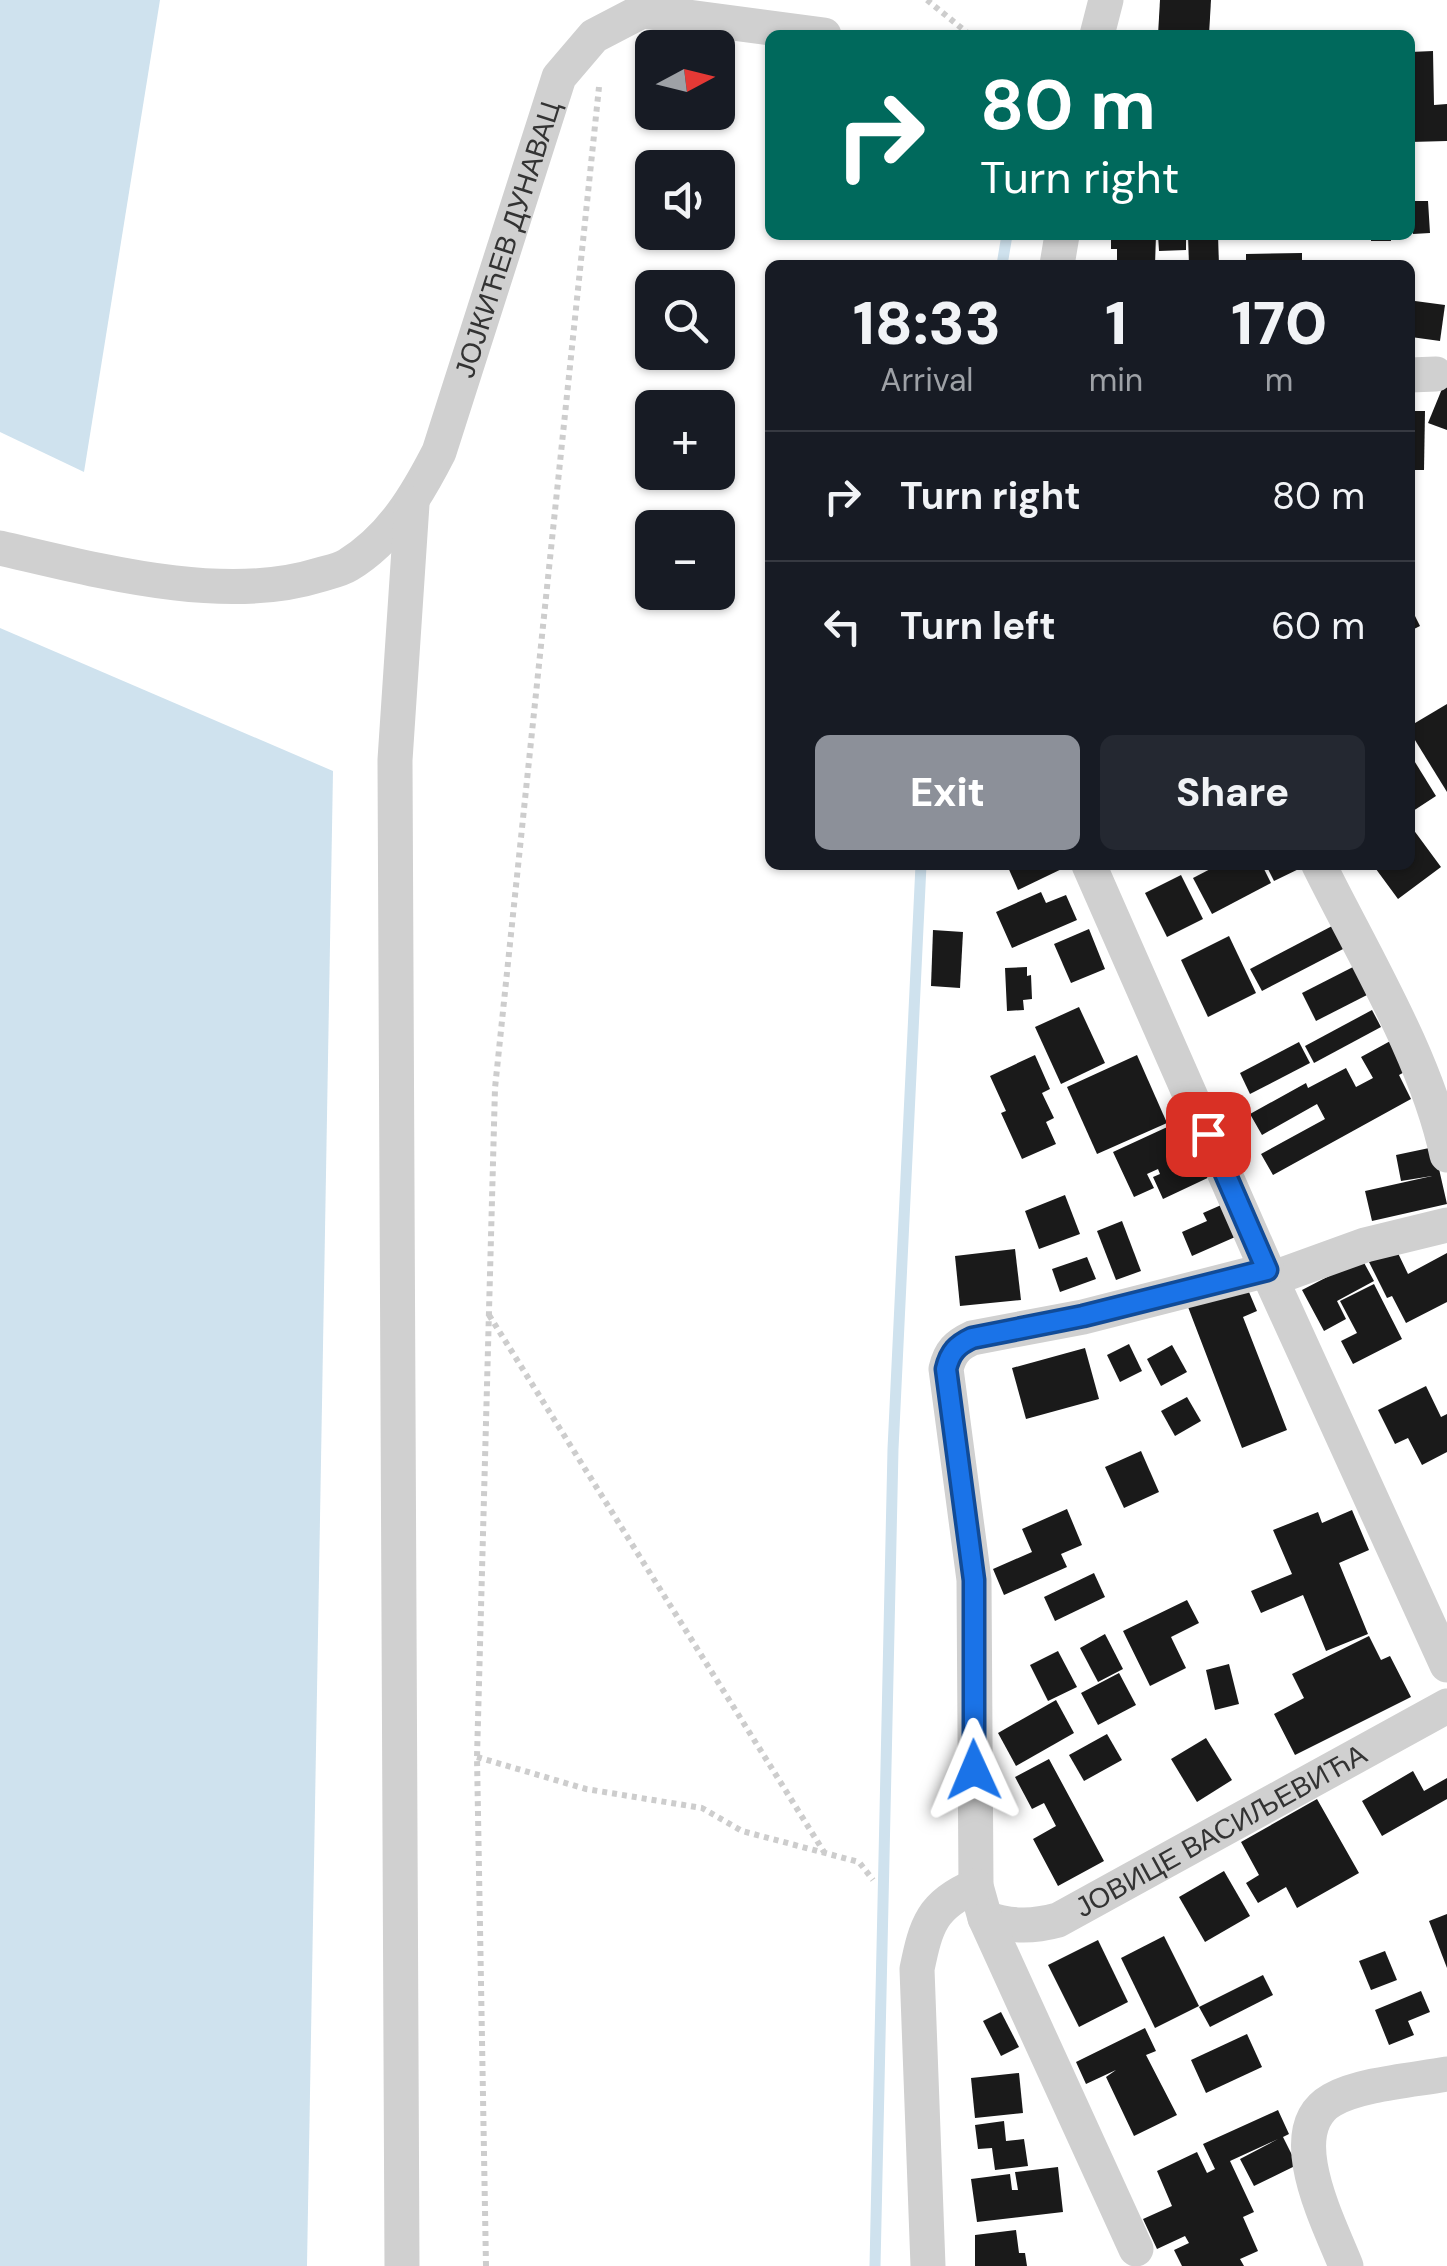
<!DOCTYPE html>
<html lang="en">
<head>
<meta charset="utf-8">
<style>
	:root { --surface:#171b24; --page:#242831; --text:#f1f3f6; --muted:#9ea1a6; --line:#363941; --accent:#8c9099 }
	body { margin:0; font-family:"DM Sans",sans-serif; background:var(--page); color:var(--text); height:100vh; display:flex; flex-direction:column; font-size:38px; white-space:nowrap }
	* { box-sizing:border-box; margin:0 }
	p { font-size:32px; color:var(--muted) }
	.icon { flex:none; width:55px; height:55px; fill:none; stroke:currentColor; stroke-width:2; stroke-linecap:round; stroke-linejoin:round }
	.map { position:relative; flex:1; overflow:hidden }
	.side { position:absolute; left:765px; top:260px; width:650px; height:610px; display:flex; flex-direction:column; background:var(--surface); border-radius:15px; box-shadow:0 2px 8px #0004 }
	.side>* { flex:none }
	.hud { position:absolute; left:765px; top:30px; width:650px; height:210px; border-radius:15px; box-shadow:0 2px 8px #0004; background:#00695c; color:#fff; overflow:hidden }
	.needle { width:65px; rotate:83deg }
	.buttons { position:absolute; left:635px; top:30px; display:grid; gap:20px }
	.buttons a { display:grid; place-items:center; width:100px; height:100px; border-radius:15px; background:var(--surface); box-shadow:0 2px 8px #0004; font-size:50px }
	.pin { position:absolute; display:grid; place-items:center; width:85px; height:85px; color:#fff; margin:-42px; border-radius:20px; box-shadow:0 5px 15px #0006 }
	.me { position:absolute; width:110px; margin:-55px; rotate:359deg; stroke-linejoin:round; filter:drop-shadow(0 0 8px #0008) }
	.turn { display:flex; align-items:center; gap:35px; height:210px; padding:0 50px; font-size:45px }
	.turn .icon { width:130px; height:130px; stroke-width:2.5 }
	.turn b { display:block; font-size:70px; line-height:85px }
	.eta { display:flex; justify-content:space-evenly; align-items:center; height:170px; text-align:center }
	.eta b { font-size:60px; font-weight:800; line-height:70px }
	.action { display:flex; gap:20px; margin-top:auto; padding:20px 50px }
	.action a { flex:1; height:115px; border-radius:15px; background:var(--accent); color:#fff; font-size:40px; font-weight:800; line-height:115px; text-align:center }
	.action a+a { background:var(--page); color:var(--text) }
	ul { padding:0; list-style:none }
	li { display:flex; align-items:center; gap:30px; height:130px; padding:0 50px; border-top:2px solid var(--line) }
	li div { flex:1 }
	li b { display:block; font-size:38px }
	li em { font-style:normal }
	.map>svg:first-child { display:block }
	.water { fill:#cfe2ee }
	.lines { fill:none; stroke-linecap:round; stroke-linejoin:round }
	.stream { stroke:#cfe2ee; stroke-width:11 }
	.building { fill:#1a1a1a }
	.path { stroke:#cdcdcd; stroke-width:6; stroke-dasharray:5 5; stroke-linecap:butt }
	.minor { stroke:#d0d0d0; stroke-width:35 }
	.route-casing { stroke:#114b97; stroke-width:25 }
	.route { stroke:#1a73e8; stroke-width:18 }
	.labels { text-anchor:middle; stroke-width:10; stroke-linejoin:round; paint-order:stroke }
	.street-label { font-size:28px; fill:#333; stroke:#fff }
</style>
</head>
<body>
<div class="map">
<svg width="1447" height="2266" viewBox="0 0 1447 2266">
	<rect width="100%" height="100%" fill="#fff"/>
	<g class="water">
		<path d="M0 0H160L84 472 0 432Z"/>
		<path d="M0 628 333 771 307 2266H0Z"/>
	</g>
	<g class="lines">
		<g class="stream">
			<path d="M1002 265 1007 235"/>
			<path d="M875 2266 893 1449 921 865"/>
		</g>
	</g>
	<g class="building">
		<path d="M1160 0H1211L1209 35H1158Z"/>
		<path d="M1433 51 1434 105 1447 104V141L1410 142V52Z"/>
		<path d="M1411 201H1428L1430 233 1413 234Z"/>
		<path d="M1111 235H1156L1155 265H1117V249H1111Z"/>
		<path d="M1158 235H1186V250L1159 251Z"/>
		<path d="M1188 235H1218L1219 265H1189Z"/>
		<rect x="1371" y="235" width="20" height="6"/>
		<path d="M1302 253V265H1246V254Z"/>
		<path d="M1415 301 1445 305 1440 341 1411 337Z"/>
		<path d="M1444 384 1447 385V430L1428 423Z"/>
		<path d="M1410 411H1425L1424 470H1410Z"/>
		<path d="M1410 606 1420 626 1410 631Z"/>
		<path d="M1447 704V792L1410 732V726Z"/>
		<path d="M1410 754 1436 796 1410 813Z"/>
		<path d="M1410 825 1441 867 1398 899 1373 865H1410Z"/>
		<path d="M1007 865H1070L1018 890Z"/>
		<path d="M1218 865H1262L1271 883 1212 914 1193 878Z"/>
		<path d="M1266 865H1307L1274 881Z"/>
		<path d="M1181 875 1203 919 1167 937 1145 893Z"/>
		<path d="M1041 892 1046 903 1066 895 1077 920 1012 948 996 912Z"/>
		<path d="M1334 925 1345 948 1262 991 1250 969Z"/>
		<path d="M1089 929 1105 969 1071 983 1054 944Z"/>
		<path d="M933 930 963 932 960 988 931 986Z"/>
		<path d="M1229 936 1256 993 1208 1017 1181 960Z"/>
		<path d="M1027 967V976L1031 975 1032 999 1023 1000 1024 1010 1007 1011 1005 968Z"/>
		<path d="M1353 967 1367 995 1316 1021 1302 993Z"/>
		<path d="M1079 1007 1105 1063 1061 1084 1035 1027Z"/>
		<path d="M1372 1010 1381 1027 1314 1063 1305 1046Z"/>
		<path d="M1394 1039 1410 1069 1399 1075 1411 1099 1273 1175 1261 1154 1325 1119 1317 1104 1262 1135 1250 1114 1306 1083 1308 1088 1346 1068 1356 1087 1373 1078 1361 1057Z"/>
		<path d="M1299 1042 1310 1063 1250 1094 1240 1073Z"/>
		<path d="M1035 1055 1050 1089 1042 1093 1054 1118 1046 1122 1056 1144 1022 1159 1001 1113 1006 1111 990 1076Z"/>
		<path d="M1137 1055 1167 1123 1097 1154 1067 1087Z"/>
		<path d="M1189 1117 1216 1174 1163 1199 1153 1177 1160 1174 1158 1169 1147 1174 1154 1188 1134 1197 1113 1152Z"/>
		<path d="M1434 1147 1447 1204 1372 1221 1365 1191 1432 1176 1401 1181 1396 1155Z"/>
		<path d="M1065 1195 1080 1234 1039 1249 1025 1211Z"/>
		<path d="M1228 1202 1242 1234 1192 1256 1182 1232 1207 1221 1203 1213Z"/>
		<path d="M1122 1221 1141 1271 1116 1280 1097 1231Z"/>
		<path d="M1015 1249 1021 1300 960 1306 955 1256Z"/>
		<path d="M1396 1249 1408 1274 1447 1253V1302L1406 1323 1392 1296 1387 1298 1369 1262Z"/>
		<path d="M1087 1257 1096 1279 1060 1292 1052 1269Z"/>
		<path d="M1362 1259 1374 1281 1337 1301 1346 1319 1324 1331 1302 1290Z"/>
		<path d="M1374 1284 1402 1339 1353 1364 1341 1341 1357 1333 1340 1301Z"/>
		<path d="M1246 1285 1257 1311 1243 1317 1287 1430 1242 1448 1188 1307Z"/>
		<path d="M1129 1344 1142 1371 1120 1382 1107 1355Z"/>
		<path d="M1172 1345 1187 1372 1161 1386 1147 1359Z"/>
		<path d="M1085 1348 1099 1399 1026 1419 1012 1368Z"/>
		<path d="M1426 1386 1441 1417 1447 1414V1452L1422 1465 1408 1438 1395 1444 1378 1410Z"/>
		<path d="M1187 1397 1201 1421 1175 1436 1161 1411Z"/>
		<path d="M1141 1451 1159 1492 1124 1508 1105 1467Z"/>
		<path d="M1067 1509 1082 1545 1061 1554 1067 1567 1004 1595 993 1569 1032 1552 1022 1529Z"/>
		<path d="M1352 1510 1369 1550 1339 1563 1368 1634 1326 1651 1303 1595 1261 1613 1251 1591 1292 1574 1273 1530 1318 1512 1322 1523Z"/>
		<path d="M1094 1573 1105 1597 1055 1621 1044 1597Z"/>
		<path d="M1187 1600 1199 1623 1171 1637 1186 1668 1150 1686 1123 1631Z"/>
		<path d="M1105 1634 1123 1669 1098 1682 1080 1648Z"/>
		<path d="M1369 1636 1381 1660 1390 1656 1411 1697 1295 1755 1274 1714 1304 1698 1292 1674Z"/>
		<path d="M1058 1651 1077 1687 1048 1701 1030 1665Z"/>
		<path d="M1229 1664 1239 1704 1215 1710 1206 1670Z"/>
		<path d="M1119 1673 1136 1705 1098 1725 1081 1693Z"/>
		<path d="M1056 1700 1074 1733 1016 1766 998 1733Z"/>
		<path d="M1107 1734 1122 1760 1084 1781 1069 1755Z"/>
		<path d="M1206 1738 1232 1780 1197 1802 1171 1759Z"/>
		<path d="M1049 1759 1104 1861 1058 1886 1033 1839 1056 1826 1044 1803 1032 1809 1015 1777Z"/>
		<path d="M1413 1771 1424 1791 1447 1778V1799L1382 1836 1362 1801Z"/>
		<path d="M1317 1799 1359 1873 1297 1908 1286 1887 1258 1903 1246 1883 1259 1875 1241 1842Z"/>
		<path d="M1224 1871 1250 1916 1205 1942 1179 1897Z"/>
		<path d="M1447 1914V1968L1429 1921Z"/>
		<path d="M1164 1936 1199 2006 1155 2028 1121 1958Z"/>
		<path d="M1098 1940 1128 2002 1079 2027 1048 1965Z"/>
		<path d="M1385 1951 1397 1980 1371 1990 1359 1961Z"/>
		<path d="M1263 1975 1273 1995 1210 2027 1199 2007Z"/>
		<path d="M1421 1991 1430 2012 1408 2021 1414 2035 1389 2045 1375 2010Z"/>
		<path d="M1001 2012 1019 2047 1001 2056 983 2021Z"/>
		<path d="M1145 2028 1156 2051 1146 2055 1177 2115 1134 2136 1106 2077 1116 2070 1086 2084 1076 2062Z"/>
		<path d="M1247 2034 1262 2067 1206 2093 1191 2060Z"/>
		<path d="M1019 2073 1023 2113 975 2118 971 2078Z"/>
		<path d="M1278 2110 1289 2134 1283 2137 1297 2165 1254 2186 1240 2159 1278 2139 1230 2161 1254 2212 1243 2217 1258 2251 1240 2259 1244 2266H1182L1174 2250 1189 2243 1185 2236 1157 2249 1143 2219 1172 2206 1157 2171 1197 2152 1207 2173 1215 2169 1203 2144Z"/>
		<path d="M1004 2121 1006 2141 1024 2139 1028 2166 995 2170 992 2148 978 2149 975 2125Z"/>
		<path d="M1058 2167 1063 2212 977 2222 971 2179 1010 2174 1012 2190H1018L1015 2172Z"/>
		<path d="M1016 2230 1019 2253H1025L1027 2266H975V2235Z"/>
	</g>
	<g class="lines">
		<g class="path">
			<path d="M927 0 970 35"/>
			<path d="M489 1315 824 1852"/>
			<path d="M477 1757 586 1789 702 1808 742 1831 859 1862 873 1880"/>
			<path d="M486 2266 477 1757 495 1088 599 87"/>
		</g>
		<g class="minor">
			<path d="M1097 35 1106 0"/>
			<path d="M1057 265 1062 235"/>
			<path d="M1410 375 1436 374"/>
			<path id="s1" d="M0 548C96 570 223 605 319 575 329 572 340 570 348 565 392 538 417 495 439 452L559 77 594 36 642 11 824 35"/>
			<path d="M1089 865 1267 1270 1447 1665"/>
			<path d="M1319 865C1363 954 1427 1059 1447 1155"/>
			<path d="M1271 1279 1365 1245 1447 1225"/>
			<path id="s2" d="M985 1918C1011 1927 1032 1927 1058 1920L1447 1706"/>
			<path d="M1136 2249 985 1918 976 1886 974 1580 946 1369C950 1352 957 1345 972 1338L1083 1317 1267 1270"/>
			<path d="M402 2266 395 760 412 504"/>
			<path d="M928 2266 917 1969C926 1925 932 1904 976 1886"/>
			<path d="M1346 2266C1330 2225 1279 2130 1332 2100 1360 2084 1414 2080 1447 2074"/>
		</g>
	</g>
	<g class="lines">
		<defs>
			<path id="route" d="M974 1770V1580L946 1369C950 1352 957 1345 972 1338L1083 1316 1267 1270 1208 1134"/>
		</defs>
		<use href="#route" class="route-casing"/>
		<use href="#route" class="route"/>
	</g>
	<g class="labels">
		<g class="street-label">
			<text dy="10" stroke="none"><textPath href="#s1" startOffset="725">ЈОЈКИЋЕВ ДУНАВАЦ</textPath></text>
			<text dy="10" stroke="none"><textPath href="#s2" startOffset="260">ЈОВИЦЕ ВАСИЉЕВИЋА</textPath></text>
		</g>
	</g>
</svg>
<div class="buttons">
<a><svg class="needle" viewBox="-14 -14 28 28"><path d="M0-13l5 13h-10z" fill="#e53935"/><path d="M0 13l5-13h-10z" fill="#9ea1a6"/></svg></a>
<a><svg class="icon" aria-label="sound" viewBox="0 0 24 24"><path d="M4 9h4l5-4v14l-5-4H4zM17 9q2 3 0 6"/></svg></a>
<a><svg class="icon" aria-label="search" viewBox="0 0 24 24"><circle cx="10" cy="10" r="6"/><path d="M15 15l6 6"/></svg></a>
<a>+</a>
<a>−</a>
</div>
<div class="pin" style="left:1208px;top:1134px;background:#d93025"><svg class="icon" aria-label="arrive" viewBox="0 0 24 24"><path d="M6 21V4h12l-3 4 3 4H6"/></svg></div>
<svg class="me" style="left:974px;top:1770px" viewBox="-20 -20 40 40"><path d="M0-17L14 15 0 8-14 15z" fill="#1a73e8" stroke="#fff" stroke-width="4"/></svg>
<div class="hud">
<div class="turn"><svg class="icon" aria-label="right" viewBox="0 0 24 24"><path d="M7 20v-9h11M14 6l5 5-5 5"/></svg><div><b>80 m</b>Turn right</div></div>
</div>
<section class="side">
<div class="eta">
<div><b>18:33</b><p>Arrival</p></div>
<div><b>1</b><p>min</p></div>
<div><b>170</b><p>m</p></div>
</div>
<ul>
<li><svg class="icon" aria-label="right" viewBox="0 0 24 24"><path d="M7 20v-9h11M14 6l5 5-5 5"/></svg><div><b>Turn right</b></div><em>80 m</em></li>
<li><svg class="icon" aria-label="left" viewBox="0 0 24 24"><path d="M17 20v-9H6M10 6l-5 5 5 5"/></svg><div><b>Turn left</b></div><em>60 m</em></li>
</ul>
<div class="action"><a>Exit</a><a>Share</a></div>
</section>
</div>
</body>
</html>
